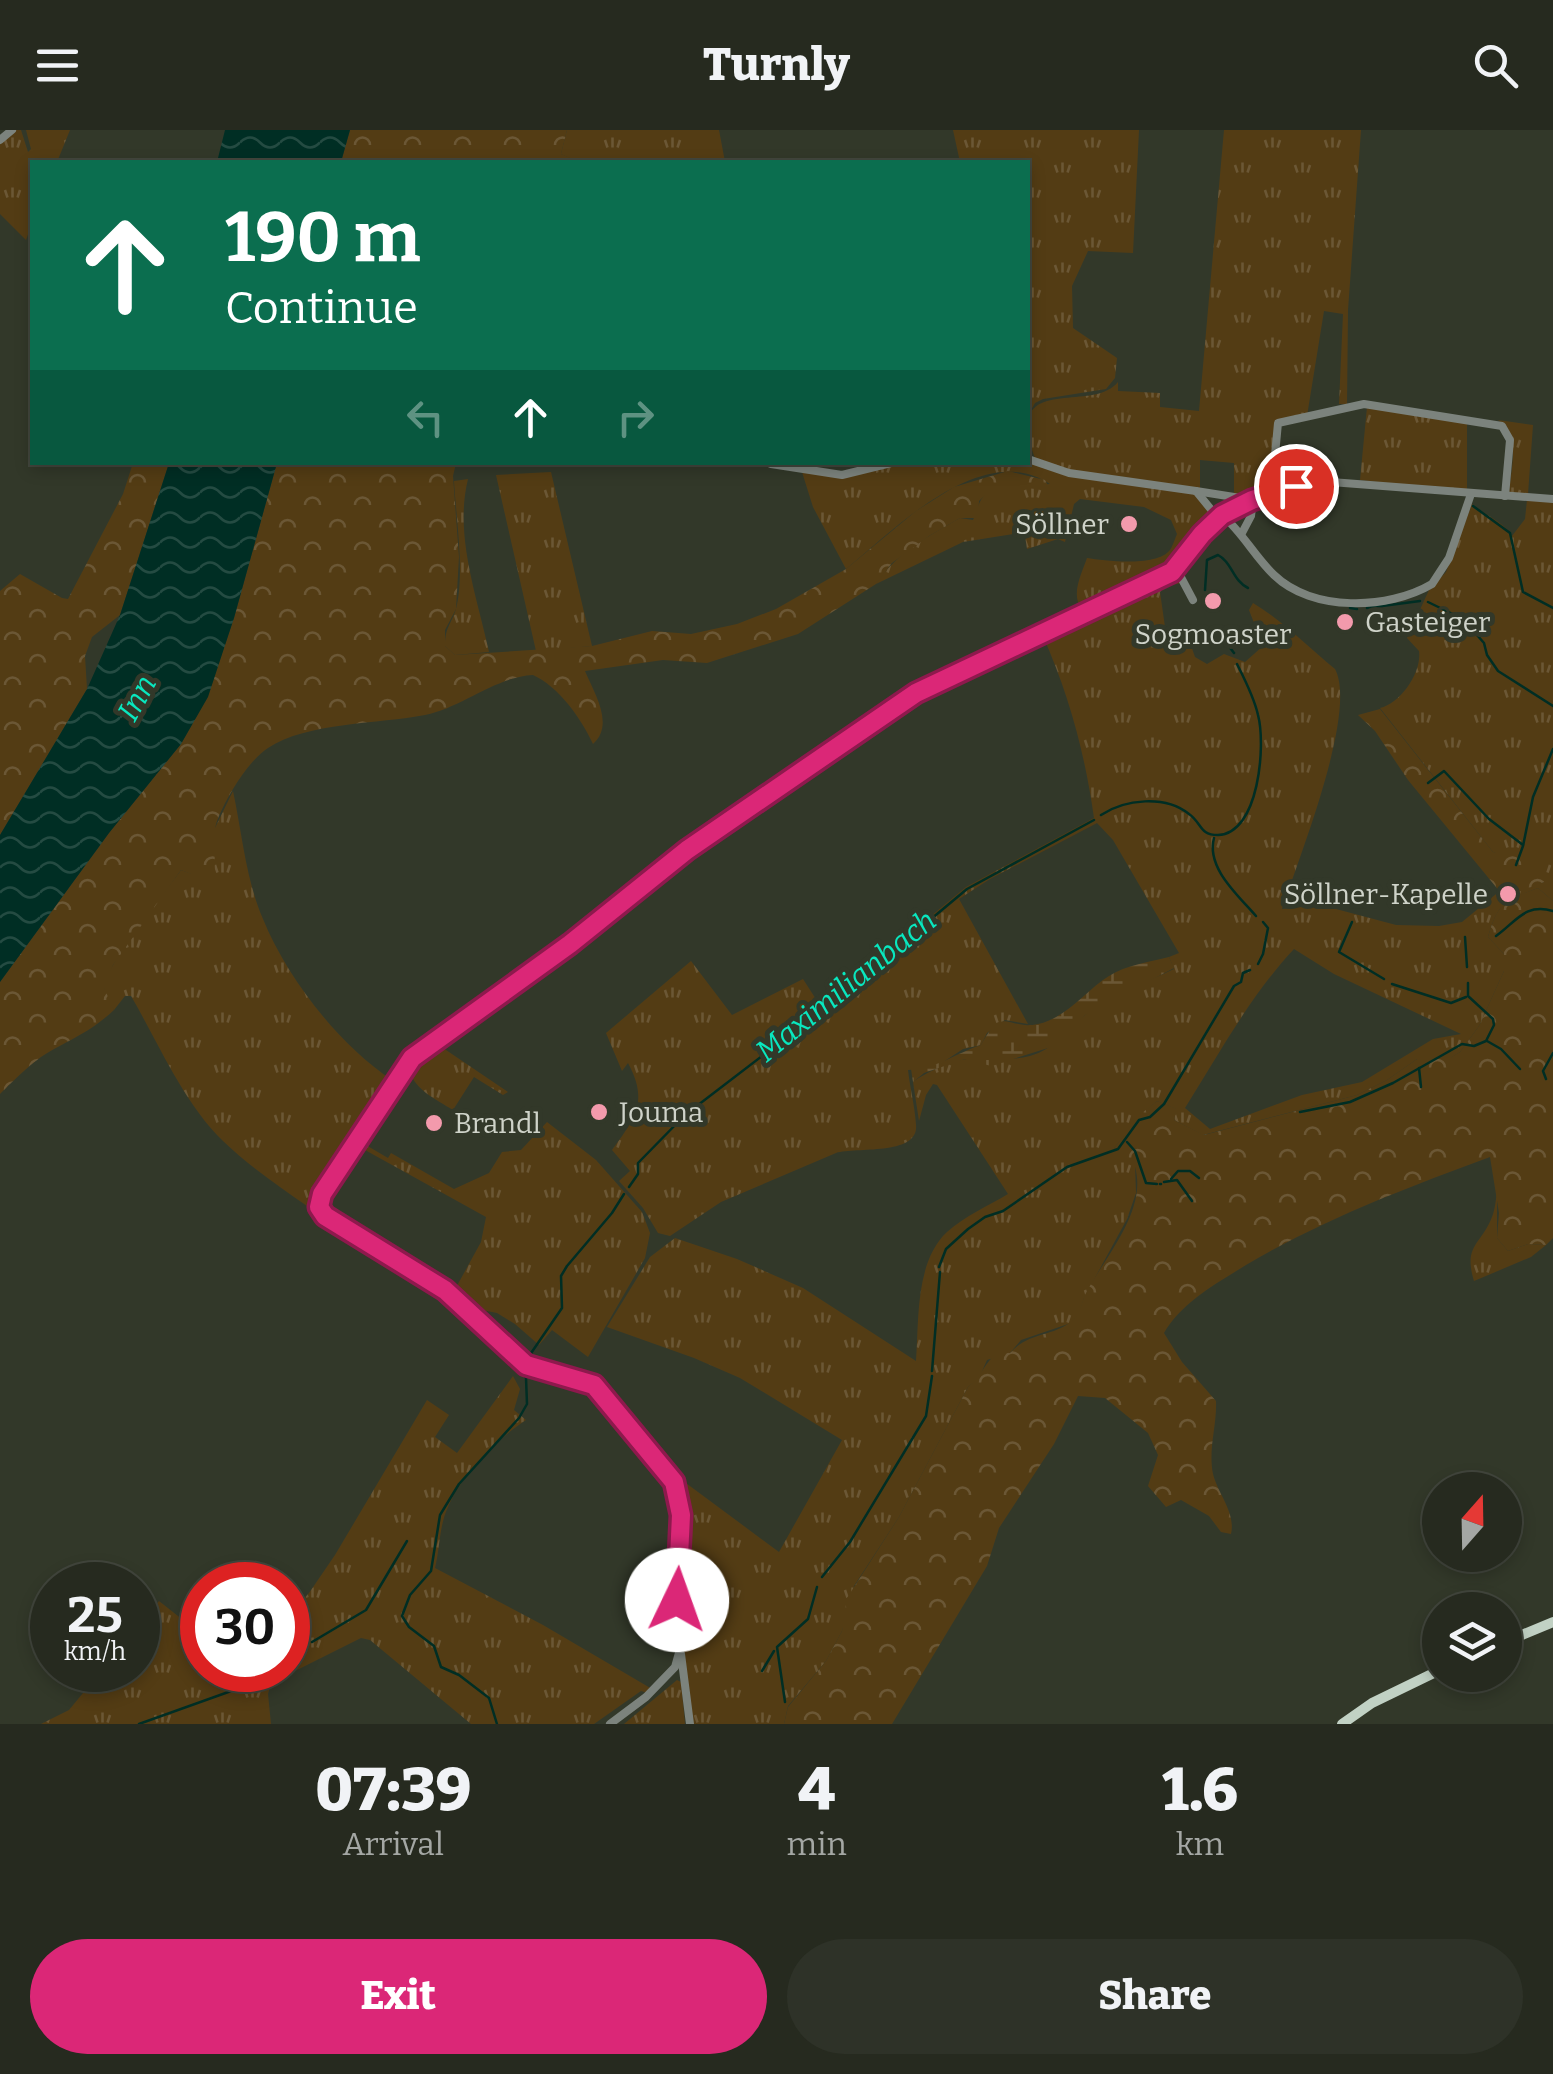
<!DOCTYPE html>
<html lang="en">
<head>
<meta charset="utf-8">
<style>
	:root { --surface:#262a1f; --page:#2e3228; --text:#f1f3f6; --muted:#a4a7a4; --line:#42463d; --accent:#db2777 }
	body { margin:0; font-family:Bitter,serif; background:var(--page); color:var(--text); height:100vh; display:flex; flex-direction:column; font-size:38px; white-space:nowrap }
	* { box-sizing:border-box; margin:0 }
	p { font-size:32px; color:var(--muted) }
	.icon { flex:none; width:55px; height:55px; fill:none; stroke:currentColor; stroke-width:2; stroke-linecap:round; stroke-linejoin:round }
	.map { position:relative; height:1594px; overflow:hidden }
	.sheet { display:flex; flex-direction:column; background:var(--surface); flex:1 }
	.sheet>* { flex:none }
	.top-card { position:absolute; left:30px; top:30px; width:1000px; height:305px; border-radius:0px; box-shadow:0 5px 15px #0003,0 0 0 2px var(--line); background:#0b6e4f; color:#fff; overflow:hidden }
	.needle { width:65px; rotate:20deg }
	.tools { position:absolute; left:1422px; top:1342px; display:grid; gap:20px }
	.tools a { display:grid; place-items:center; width:100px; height:100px; border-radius:50%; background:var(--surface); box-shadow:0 5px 15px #0003,0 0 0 2px var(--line); font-size:50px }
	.speed { position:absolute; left:30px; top:1432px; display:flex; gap:20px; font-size:50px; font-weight:700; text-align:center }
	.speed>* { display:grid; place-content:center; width:130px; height:130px; border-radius:50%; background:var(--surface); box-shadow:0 5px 15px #0003,0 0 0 2px var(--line); line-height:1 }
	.speed small { font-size:25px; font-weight:400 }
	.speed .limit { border:15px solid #d22; background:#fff; color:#111 }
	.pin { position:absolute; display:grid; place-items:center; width:85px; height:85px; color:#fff; margin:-42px; border:5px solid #fff; border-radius:50%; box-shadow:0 2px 10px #0007 }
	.me { position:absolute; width:110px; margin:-55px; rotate:3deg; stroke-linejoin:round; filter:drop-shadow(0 0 8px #0008) }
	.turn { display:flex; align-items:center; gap:35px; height:210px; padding:0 30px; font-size:45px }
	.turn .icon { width:130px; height:130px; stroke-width:2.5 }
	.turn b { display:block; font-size:70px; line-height:85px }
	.lanes { display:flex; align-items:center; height:95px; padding:0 30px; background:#0003; justify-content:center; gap:50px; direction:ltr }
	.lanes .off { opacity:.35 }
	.eta { display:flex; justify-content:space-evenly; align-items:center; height:170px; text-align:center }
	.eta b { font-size:60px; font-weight:800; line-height:70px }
	.action { display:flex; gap:20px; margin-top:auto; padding:20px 30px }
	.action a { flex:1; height:115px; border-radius:60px; background:var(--accent); color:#fff; font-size:40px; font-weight:800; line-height:115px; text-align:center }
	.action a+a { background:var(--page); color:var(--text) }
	header { display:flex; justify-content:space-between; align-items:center; height:130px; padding:0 30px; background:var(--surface); font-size:45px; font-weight:800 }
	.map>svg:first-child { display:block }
	.grass { fill:url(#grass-tufts); fill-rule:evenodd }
	.forest { fill:url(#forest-crowns) }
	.wetland { fill:url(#wetland-marsh) }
	.water { fill:url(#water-waves) }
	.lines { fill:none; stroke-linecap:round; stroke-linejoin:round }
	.stream { stroke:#002e24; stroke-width:2.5 }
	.minor { stroke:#7c837d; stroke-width:8 }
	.major { stroke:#c1d1c4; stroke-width:10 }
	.route-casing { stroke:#8e194d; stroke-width:25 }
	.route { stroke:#db2777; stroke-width:18 }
	.poi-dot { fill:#f39aac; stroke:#323829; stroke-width:4 }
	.labels { text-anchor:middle; stroke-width:10; stroke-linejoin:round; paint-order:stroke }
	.poi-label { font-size:28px; fill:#cfd3c9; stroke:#323829; text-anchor:start }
	.water-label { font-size:30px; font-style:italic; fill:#09e7bf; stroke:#323829 }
</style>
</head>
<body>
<header><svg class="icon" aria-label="menu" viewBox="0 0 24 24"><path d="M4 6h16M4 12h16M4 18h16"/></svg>Turnly<svg class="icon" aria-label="search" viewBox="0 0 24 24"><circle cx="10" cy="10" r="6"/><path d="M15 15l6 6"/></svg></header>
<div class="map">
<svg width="1553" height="1594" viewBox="0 0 1553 1594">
	<defs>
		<pattern id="grass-tufts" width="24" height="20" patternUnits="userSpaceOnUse" patternTransform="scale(2.5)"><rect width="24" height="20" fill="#533c14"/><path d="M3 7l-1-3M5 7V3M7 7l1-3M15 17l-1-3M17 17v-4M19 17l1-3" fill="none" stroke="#6b5735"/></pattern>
		<pattern id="forest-crowns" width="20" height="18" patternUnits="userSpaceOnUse" patternTransform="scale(2.5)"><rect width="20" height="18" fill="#533c14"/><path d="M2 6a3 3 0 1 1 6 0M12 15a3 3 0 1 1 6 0" fill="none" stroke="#6b5735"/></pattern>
		<pattern id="wetland-marsh" width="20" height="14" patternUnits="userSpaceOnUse" patternTransform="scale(2.5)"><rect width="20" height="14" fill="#533c14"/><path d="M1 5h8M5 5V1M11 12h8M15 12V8" fill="none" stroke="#6b5735"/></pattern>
		<pattern id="water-waves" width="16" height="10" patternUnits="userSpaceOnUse" patternTransform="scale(2.5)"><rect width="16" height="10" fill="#002e24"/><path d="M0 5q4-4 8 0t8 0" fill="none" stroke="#244b42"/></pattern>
	</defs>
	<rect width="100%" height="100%" fill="#323829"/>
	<g class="grass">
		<path d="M15 0H21L28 22 31 19 26 0H70L57 32H32V93L26 110 0 84V14Z"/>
		<path d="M567 0H719L725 32H572V29L561 24Z"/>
		<path d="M953 0H1139L1133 123 1088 121 1072 156 1073 198 1117 228 1115 248 1106 259 1043 269 1035 273 1028 285V32H960Z"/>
		<path d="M1224 0H1361L1348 180 1347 274H1339L1343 184 1324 181 1307 286 1282 289 1273 359 1259 365 1234 364V333L1200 330V360L1056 339 1035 328C1002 240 1092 285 1118 252V261L1160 263V277L1199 281Z"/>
		<path d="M1367 277 1467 291V362L1360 350Z"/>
		<path d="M1498 290 1533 295 1528 364 1509 363C1511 338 1521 306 1498 290Z"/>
		<path d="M1028 331 1069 345 1195 362 1213 381V388L1172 438 1082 479C1070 465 1082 443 1087 428 1106 431 1157 437 1170 420 1172 418 1176 406 1177 404L1171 390 1144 377 1080 369 1074 374 1065 412 1058 409 1027 419 1025 406 1020 403 963 412 876 454C896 423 929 406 960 388L973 390C977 382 978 373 983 367 997 352 1031 356 1050 354 982 309 895 399 846 439L813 377 802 342 857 343 899 333Z"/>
		<path d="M551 342 592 516 536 521 496 345Z"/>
		<path d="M468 349C454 405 477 466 489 522L455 525 445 516C445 497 451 495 456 479 465 445 456 387 454 351Z"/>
		<path d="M1527 370 1553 372V771L1538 758C1505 771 1498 772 1488 807L1504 824V841L1479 896 1460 922 1449 929H1417L1387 950 1357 965 1203 1005 1174 990 1176 979 1157 971 1143 983 1114 1018 1130 1027 1135 1035 1136 1063 1127 1089 1084 1168 1079 1184 1071 1193 1021 1210 1010 1223 987 1230 979 1248 968 1257 899 1387 854 1456 842 1501 826 1531 788 1576 784 1594H691L682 1520 683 1383 671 1342 779 1422 842 1310 740 1248 694 1228 607 1197 650 1127 675 1108 737 1129 803 1158 916 1231C919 1190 915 1132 947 1102 965 1086 988 1076 1008 1064L937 955 933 954 926 965 919 991 913 952C923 944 956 928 969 929 988 929 1010 931 1030 926 1055 919 1066 901 1085 885 1109 865 1145 853 1174 839L1169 827 1179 823 1113 710 1097 693 990 749 959 769 1028 894 1005 890 987 903 981 915 963 919 934 938 908 940C910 958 915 977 916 995 919 1026 857 1017 836 1023L721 1072 670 1106 658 1103 643 1078 619 1051 630 1041 612 1020C635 988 649 972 628 933L622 941 606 903 691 831 732 885 803 849 821 877 966 757 1094 688C1085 624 1069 564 1042 504L1173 444 1182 453 1167 456 1160 462 1167 511 1189 510 1195 527 1207 534 1224 524 1245 532 1263 516 1249 480 1253 473C1283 491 1308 517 1335 539 1358 582 1298 730 1282 779L1321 775 1396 795 1439 796 1462 792 1501 760 1507 767 1506 763 1544 752 1526 719 1504 726 1493 722 1380 578C1401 573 1422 542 1419 521L1407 508 1429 460 1446 442 1472 374C1484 384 1505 393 1512 406L1525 389ZM1294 819 1334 844 1461 904 1433 909 1362 952 1302 965 1210 999 1185 978C1219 924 1250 866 1294 819Z"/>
		<path d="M233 661C242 703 246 750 263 789 287 848 339 915 392 950L310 1078C281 1058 249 1036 223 1011 183 972 159 914 131 866H125L114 880C111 874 104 866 104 858 106 834 164 764 181 740L192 744 214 726 212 704Z"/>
		<path d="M437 914 446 920 508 962 503 965 474 947 453 980C437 970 411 958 409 937Z"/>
		<path d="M547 992 596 1030 642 1082 650 1103 645 1128 588 1227 552 1200 539 1215 515 1194 497 1183 472 1178 453 1163 481 1112 486 1087 356 1015 359 1011 388 1028 391 1023 454 1059 489 1043 502 1022 521 1020Z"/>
		<path d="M1497 1061V1108L1508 1121 1528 1114 1546 1115 1531 1127 1474 1151C1463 1115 1481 1115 1492 1087 1495 1080 1496 1069 1497 1061Z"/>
		<path d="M513 1246 520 1259 514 1280 526 1290C497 1309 462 1344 448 1377 439 1396 440 1418 435 1438L543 1495 652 1559 648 1563 641 1561 594 1594H471L370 1510 361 1508 271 1553 268 1564 271 1594H41L69 1580 102 1540H138V1497L159 1471 202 1505V1540H288V1486L309 1463 335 1425 427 1270 449 1285 435 1307 457 1323Z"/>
		<path d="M677 1550 681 1552 685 1594H624Z"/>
	</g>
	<g class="forest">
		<path d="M350 0H567L561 24 573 29 572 32H341Z"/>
		<path d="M133 333H169L120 485 92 507 85 526 87 559 0 705V461L20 444 62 468 68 469 123 364Z"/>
		<path d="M277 333H456L453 346 459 427 456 479 445 500V516L455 525 592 516 652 501 691 504 737 494 776 479 846 439 916 381 954 357 1008 341 1045 350 1050 359C1026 361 1000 349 979 371L978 388H960L929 406 892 433 876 454 798 504 707 533 663 530 585 541C594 563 615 594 593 614 581 588 559 557 533 545 495 547 463 577 425 585 379 594 307 592 268 618 248 631 228 665 219 686 207 713 221 731 211 752L181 740 113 835 104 858 114 880C87 905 69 909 41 927 26 938 13 951 0 964V852L109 703 181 614 207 567 234 488Z"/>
		<path d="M1380 579 1493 722C1507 726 1513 719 1527 719 1544 720 1549 739 1544 752L1511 765 1507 763 1505 768 1408 650 1375 601 1358 585Z"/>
		<path d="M1538 758 1553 771V1108L1546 1115 1528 1114 1508 1121 1497 1108 1499 1083 1490 1027C1406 1058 1324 1089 1246 1135 1217 1153 1181 1173 1164 1203L1182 1232 1216 1271C1217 1296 1208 1319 1213 1344 1218 1364 1236 1383 1231 1404L1221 1402 1209 1386 1181 1370 1166 1377 1148 1356 1158 1325 1148 1303 1105 1268 1078 1266 1054 1314 999 1398 987 1436 892 1594H784L788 1577 826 1531 842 1501 847 1468 899 1387 968 1257C981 1247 985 1232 998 1222L1010 1223C1029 1202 1051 1207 1071 1192 1080 1185 1081 1174 1085 1165 1103 1129 1148 1081 1135 1037 1131 1025 1121 1024 1114 1018L1142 983 1157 971 1177 979 1174 990 1204 1005 1357 965 1387 950 1417 929 1450 928 1460 922 1479 896 1504 841V824L1488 807C1498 772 1505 770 1538 758Z"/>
	</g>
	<path class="wetland" d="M1169 827 1174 838 1085 885 1060 912 1048 918 991 936 965 929 924 943 913 952 911 939C937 939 956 923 981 915 1004 873 1007 901 1038 894 1067 888 1086 860 1109 846 1126 835 1150 832 1169 827Z"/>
	<g class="water">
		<path d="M225 0H350L341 32H217Z"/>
		<path d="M169 333H277L234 488 208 567 181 614 109 703 0 852V705L87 559 120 485Z"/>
	</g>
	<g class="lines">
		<g class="stream">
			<path d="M1473 376 1510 403 1523 462 1553 478"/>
			<path d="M1205 460 1207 430 1218 425C1232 432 1233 451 1248 458"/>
			<path d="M1428 472 1463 489 1484 513 1487 525 1498 541 1553 576"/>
			<path d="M1350 478 1357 479"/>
			<path d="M1367 478 1420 471"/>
			<path d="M1216 499 1234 523"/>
			<path d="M1428 653 1444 641 1489 689 1523 715"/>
			<path d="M1101 685C1125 669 1165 665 1189 684 1202 693 1199 705 1218 705 1259 704 1266 615 1258 585 1254 567 1245 550 1237 534"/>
			<path d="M1214 708C1206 738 1238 765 1256 786"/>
			<path d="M1516 735 1523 716 1533 667 1553 619"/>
			<path d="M1352 792 1339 822 1384 849"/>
			<path d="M1496 806C1517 791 1525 773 1553 781"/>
			<path d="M1465 807 1467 837"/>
			<path d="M1258 834 1263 824 1268 798 1263 792"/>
			<path d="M1392 854 1451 873 1466 867"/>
			<path d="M1487 911 1501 919 1520 939"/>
			<path d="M1419 938 1421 957"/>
			<path d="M1546 949 1543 941 1553 923"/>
			<path d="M1300 982 1350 972 1393 953 1462 914 1474 916 1486 911 1494 895 1493 889 1468 866V853"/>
			<path d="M1127 1012 1135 1021 1146 1053 1157 1054"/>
			<path d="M1171 1049 1178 1041H1190L1199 1048"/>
			<path d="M1164 1052 1177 1050 1192 1071"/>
			<path d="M1160 1054H1161"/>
			<path d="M629 1057 638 1044V1033L685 985 822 880 967 759 1094 690"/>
			<path d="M939 1137 946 1119 968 1099 985 1087 1003 1081 1067 1037 1118 1019 1139 990 1150 987 1164 974 1234 856 1241 852 1243 843 1250 840"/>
			<path d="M527 1229 562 1178 561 1146 567 1136 612 1083 624 1064"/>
			<path d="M932 1241 940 1142"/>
			<path d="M822 1447 850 1412 926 1286 932 1246"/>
			<path d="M312 1512 366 1480 407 1411"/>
			<path d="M762 1541 774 1521"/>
			<path d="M785 1572 777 1517 808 1489 817 1457"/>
			<path d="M139 1594 262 1550"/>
			<path d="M497 1594 489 1568 459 1545 441 1537 434 1516 409 1497 402 1486 410 1465 431 1441 440 1385 459 1354 519 1288 527 1274 526 1248 522 1238"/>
		</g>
		<g class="minor">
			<path d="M0 10 12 0"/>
			<path d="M1028 329 1069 343 1196 361 1218 388"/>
			<path d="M771 334 842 345 895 332"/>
			<path d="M1278 360 1275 325 1278 293 1364 274 1502 296 1510 310 1505 366"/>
			<path d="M1196 361 1253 370 1251 386 1242 403"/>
			<path d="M1222 385C1243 403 1255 427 1274 445 1312 482 1388 480 1432 454L1449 428 1471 364"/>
			<path d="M1176 438 1193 470"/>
			<path d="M681 1524 690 1594"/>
			<path d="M610 1594 646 1567 675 1537 680 1519 677 1470 681 1385 670 1344 593 1255 572 1246 526 1235 445 1160 322 1082 320 1071 328 1054 412 929 570 814 687 720 916 563 1172 442 1211 394 1238 377 1278 360 1331 352 1553 369"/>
		</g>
		<g class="major">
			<path d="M1505 1512 1553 1492"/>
			<path d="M1342 1594 1372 1573 1440 1540"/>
		</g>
	</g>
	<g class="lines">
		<defs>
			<path id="route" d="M677 1470 681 1385 674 1352 594 1255 526 1235 445 1160 325 1086 319 1077 322 1064 412 928 570 814 687 720 916 563 1172 442 1202 404 1222 385 1252 370 1296 356"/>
		</defs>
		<use href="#route" class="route-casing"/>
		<use href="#route" class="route"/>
	</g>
	<g class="poi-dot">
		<circle cx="1129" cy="394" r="10"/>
		<circle cx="1213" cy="471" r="10"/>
		<circle cx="1345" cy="492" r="10"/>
		<circle cx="1508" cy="764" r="10"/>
		<circle cx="599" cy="982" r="10"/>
		<circle cx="434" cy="993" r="10"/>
	</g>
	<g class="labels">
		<g class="poi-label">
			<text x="1109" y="404" text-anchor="end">Söllner</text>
			<text x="1365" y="502">Gasteiger</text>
			<text x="1213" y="514" text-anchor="middle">Sogmoaster</text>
			<text x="1488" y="774" text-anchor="end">Söllner-Kapelle</text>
			<text x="619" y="992">Jouma</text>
			<text x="454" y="1003">Brandl</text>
		</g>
		<g class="water-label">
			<text transform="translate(137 568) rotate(-61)" y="10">Inn</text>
			<text transform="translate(846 856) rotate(-39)" y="10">Maximilianbach</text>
		</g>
	</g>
</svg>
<div class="tools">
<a><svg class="needle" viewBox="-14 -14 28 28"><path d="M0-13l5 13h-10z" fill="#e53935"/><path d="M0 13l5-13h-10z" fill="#a4a7a4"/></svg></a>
<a><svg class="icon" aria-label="layers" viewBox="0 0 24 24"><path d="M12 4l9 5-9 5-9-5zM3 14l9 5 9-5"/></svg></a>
</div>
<div class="speed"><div>25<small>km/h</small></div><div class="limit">30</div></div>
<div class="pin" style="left:1296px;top:356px;background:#d93025"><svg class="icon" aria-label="arrive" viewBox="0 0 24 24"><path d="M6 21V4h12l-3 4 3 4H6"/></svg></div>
<svg class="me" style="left:677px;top:1470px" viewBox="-20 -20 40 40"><circle r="19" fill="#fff"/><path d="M0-13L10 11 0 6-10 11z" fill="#db2777"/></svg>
<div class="top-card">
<div class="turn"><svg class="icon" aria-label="ahead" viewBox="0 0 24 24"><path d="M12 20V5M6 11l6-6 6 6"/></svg><div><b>190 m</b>Continue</div></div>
<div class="lanes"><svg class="icon off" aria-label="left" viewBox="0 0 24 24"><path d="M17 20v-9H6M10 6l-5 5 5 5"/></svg><svg class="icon" aria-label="ahead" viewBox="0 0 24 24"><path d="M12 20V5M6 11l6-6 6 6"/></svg><svg class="icon off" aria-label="right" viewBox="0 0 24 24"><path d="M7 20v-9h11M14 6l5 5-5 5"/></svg></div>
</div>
</div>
<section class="sheet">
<div class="eta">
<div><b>07:39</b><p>Arrival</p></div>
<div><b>4</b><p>min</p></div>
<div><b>1.6</b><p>km</p></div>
</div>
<div class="action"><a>Exit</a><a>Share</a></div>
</section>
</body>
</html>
